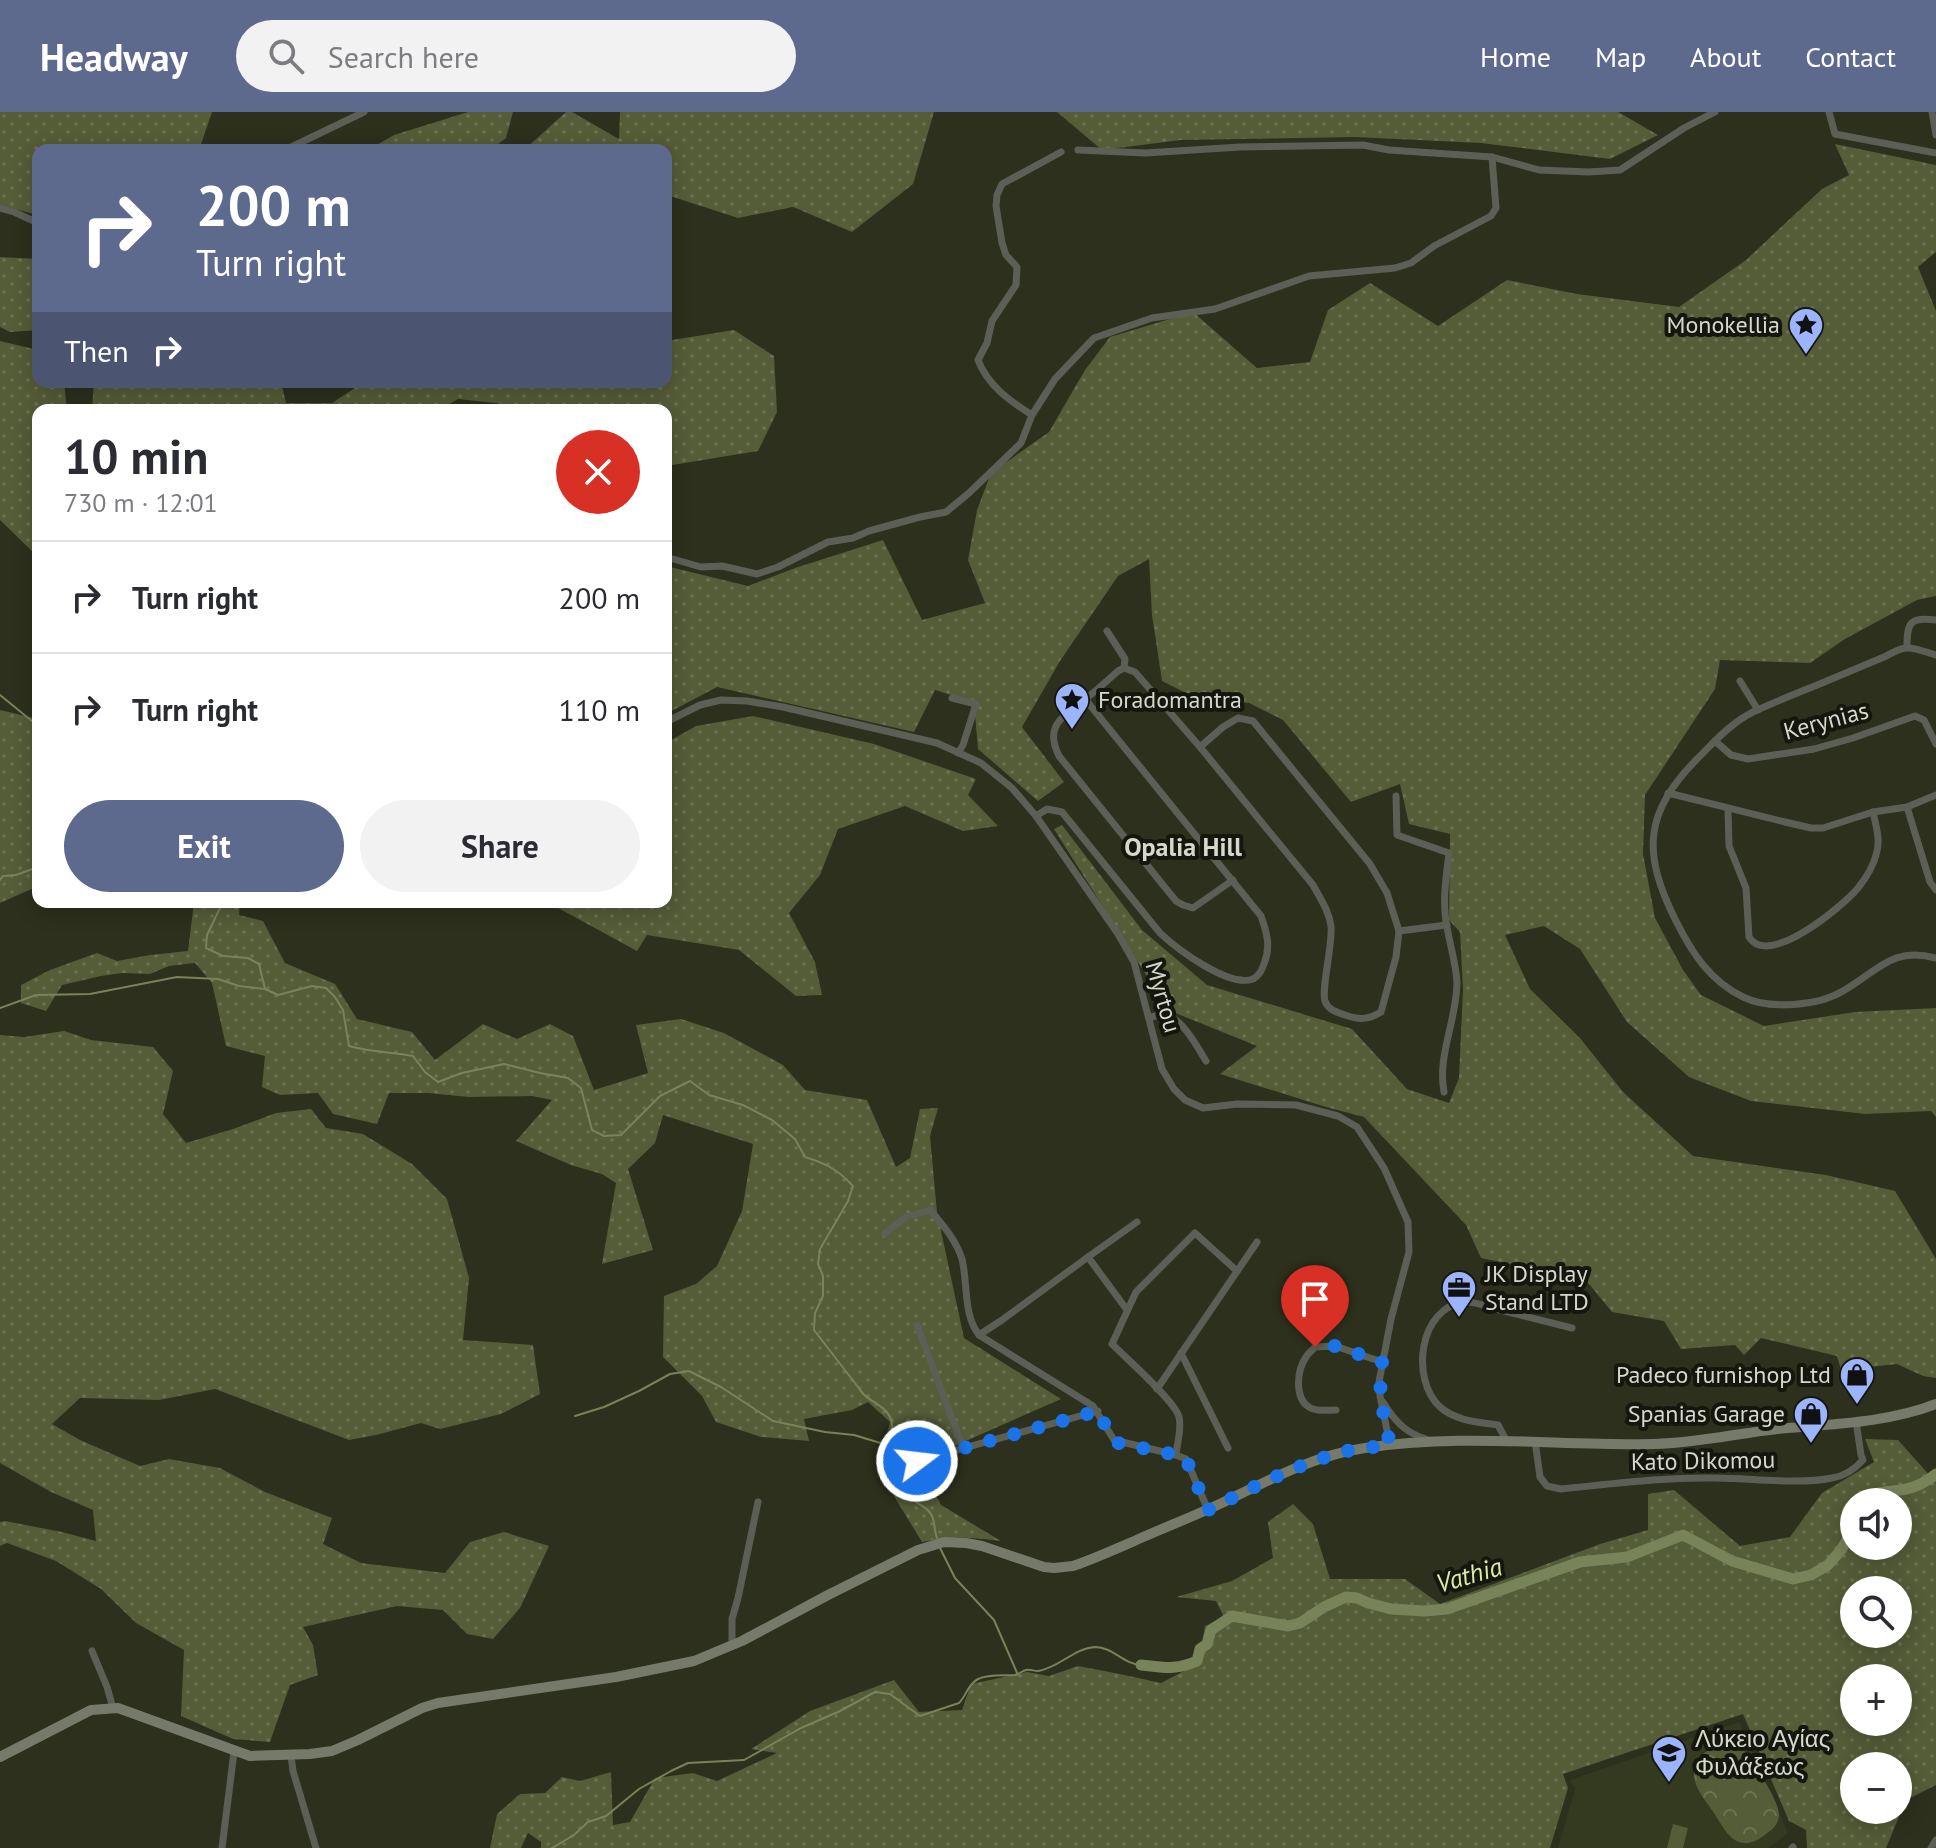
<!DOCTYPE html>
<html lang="en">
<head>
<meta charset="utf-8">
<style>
	:root { --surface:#fff; --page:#f2f2f3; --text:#2b2b33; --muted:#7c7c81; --line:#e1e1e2; --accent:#5e698e }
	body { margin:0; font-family:"PT Sans",sans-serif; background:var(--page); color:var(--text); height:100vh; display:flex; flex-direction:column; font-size:30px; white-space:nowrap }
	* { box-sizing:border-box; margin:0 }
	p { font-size:26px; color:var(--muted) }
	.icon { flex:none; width:44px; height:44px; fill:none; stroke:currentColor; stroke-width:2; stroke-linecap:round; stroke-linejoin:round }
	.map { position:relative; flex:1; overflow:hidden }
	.drawer { position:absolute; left:32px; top:292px; width:640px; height:504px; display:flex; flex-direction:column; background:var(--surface); border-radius:16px; box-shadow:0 4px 20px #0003 }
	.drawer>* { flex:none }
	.banner { position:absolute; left:32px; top:32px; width:640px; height:244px; border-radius:16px; box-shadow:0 4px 20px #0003; background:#5e698e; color:#fff; overflow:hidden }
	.controls { position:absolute; left:1840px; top:1376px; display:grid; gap:16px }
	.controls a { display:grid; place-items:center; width:72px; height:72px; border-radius:50%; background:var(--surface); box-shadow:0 4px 20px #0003; font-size:40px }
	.pin { position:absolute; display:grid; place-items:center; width:68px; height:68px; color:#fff; margin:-82px -34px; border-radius:50% 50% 50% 0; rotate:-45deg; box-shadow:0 0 8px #0007 }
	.pin .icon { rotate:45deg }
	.me { position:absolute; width:88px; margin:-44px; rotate:75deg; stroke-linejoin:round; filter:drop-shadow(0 0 6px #0008) }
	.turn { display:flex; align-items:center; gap:28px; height:168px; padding:0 32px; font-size:36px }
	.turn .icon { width:104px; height:104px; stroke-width:2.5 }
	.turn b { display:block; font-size:56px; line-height:68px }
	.then { display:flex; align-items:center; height:76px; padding:0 32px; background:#0003; gap:16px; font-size:30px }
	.round { display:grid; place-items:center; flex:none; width:84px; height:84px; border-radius:42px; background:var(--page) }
	.summary { display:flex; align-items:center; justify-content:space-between; height:136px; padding:0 32px }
	h1 { font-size:48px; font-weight:700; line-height:60px }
	.action { display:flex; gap:16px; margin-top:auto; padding:16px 32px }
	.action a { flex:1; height:92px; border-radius:48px; background:var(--accent); color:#fff; font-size:32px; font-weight:700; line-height:92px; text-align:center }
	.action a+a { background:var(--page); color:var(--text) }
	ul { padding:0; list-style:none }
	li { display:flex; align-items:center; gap:24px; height:112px; padding:0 32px; border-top:2px solid var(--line) }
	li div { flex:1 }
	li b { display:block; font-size:30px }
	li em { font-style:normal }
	header { display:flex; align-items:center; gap:48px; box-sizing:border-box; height:112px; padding:0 40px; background:var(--accent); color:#fff }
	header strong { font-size:38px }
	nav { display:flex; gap:44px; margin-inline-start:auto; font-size:28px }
	.search { width:560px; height:72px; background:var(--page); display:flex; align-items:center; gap:20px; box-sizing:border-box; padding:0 28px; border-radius:44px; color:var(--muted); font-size:30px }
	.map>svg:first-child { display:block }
	.built { fill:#343a1f }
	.grass { fill:url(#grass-dots); fill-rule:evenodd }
	.park { fill:url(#park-crowns) }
	.pitch { fill:#545c38 }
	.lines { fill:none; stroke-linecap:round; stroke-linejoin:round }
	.stream { stroke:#79835a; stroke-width:2 }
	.river { stroke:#79835a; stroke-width:11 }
	.street { stroke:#5c5f55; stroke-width:7 }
	.secondary { stroke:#767a6b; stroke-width:10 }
	.route { stroke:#1a73e8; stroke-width:14; stroke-dasharray:0 25.2 }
	.labels { text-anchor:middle; stroke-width:8; stroke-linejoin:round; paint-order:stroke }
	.poi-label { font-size:24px; fill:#d5d9cc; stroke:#15170e; text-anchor:end }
	.street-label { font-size:24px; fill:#d5d9cc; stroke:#15170e }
	.neighbourhood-label { font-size:26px; font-weight:bold; fill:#d5d9cc; stroke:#15170e }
	.water-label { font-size:26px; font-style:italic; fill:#dbeca7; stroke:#15170e }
</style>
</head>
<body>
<header>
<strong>Headway</strong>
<div class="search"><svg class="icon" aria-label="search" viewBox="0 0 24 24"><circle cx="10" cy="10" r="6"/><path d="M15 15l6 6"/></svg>Search here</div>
<nav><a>Home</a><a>Map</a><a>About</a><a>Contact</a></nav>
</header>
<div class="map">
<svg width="1936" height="1736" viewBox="0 0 1936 1736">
	<defs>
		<pattern id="grass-dots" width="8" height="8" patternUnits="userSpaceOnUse" patternTransform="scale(2)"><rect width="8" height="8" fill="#545c38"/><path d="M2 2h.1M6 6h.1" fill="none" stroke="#6c7354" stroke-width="1.8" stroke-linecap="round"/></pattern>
		<pattern id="park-crowns" width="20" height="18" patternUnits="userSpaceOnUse" patternTransform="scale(2)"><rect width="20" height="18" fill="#545c38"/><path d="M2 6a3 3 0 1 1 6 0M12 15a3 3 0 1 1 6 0" fill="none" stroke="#6c7354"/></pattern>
	</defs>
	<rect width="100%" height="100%" fill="#2c301c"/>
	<path class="built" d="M1739 1610 1788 1721 1768 1736H1558L1575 1677 1570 1668Z"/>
	<g class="grass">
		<path d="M0 0H212L199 38H38V103L0 93Z"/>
		<path d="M468 0H513L506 26 490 38H368L394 23Z"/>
		<path d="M566 0H572L619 27 620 0H934L913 72 852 120 793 95 738 106 673 85 666 84V38H524Z"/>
		<path d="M1057 0H1618L1658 23 1610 47 1481 31 1355 25 1181 28 1102 38Z"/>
		<path d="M1835 32 1936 53V140L1918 155 1936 199V484L1917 488 1845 527 1810 551 1720 548 1715 577 1645 683 1643 742 1655 806 1683 858 1701 883 1764 914 1855 900 1936 896V1005L1931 999 1865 1002 1751 989 1689 965 1627 910 1580 837 1544 814 1505 823 1530 877 1580 926 1623 980 1693 1044 1826 1063 1895 1079 1936 1147V1266L1923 1264 1897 1252 1841 1258 1837 1244 1761 1226 1744 1243 1735 1233 1681 1237 1664 1209 1612 1200 1585 1167 1481 1146 1466 1113 1364 1005 1326 995 1220 962 1257 934 1158 894 1150 869 1054 717 1062 713 1142 818 1207 873 1352 917 1407 977 1449 991 1459 966 1463 878 1460 820 1449 808 1450 722 1409 712 1400 672 1351 690 1283 608 1249 591 1194 585 1162 569 1152 503 1149 447 1118 464 1060 549 1022 615 1064 670 1038 689 978 637 974 590 935 578 914 620 717 575 666 602V454L748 474 795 456 883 428 922 508 985 491 968 448 977 398 991 361 1049 320 1085 258 1110 225 1193 200 1257 256 1310 250 1328 198 1370 171 1438 214 1507 168 1577 182 1679 195 1746 148 1822 77 1849 63Z"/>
		<path d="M0 145 38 147V218L10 220 0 215Z"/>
		<path d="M734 218 774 244 777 300 758 339 666 354V298H521L520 294 458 287 439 298H92L94 270H281L286 291H332L364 270H666V229Z"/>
		<path d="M0 229 38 238V270H64L67 298H38V445L0 408Z"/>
		<path d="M0 598 38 607V774L0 791Z"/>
		<path d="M753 604 874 632 976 667 968 683 998 714 963 719 905 694 838 717 820 763 789 801 815 850 822 883 796 884 739 838 647 823 637 839 547 790H666V631L696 614Z"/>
		<path d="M194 790H240L239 803 263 809 285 851 335 872 357 907 412 920 435 948 483 912 517 927 550 912 573 924 594 978 648 961 636 913 681 907 724 921 783 953 805 978 867 988 896 1055 910 1046 920 997 938 996 930 1024 937 1100 964 1226 1061 1287 918 1350 941 1393 1001 1429C970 1425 952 1424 922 1430L878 1358 890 1310 868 1290 852 1298 804 1307 809 1329 761 1325 716 1310 702 1284 663 1245 664 1184 696 1172 717 1154 742 1099 753 1032 663 1003 655 1031 628 1057 653 1138 602 1152 616 1071 602 1062 571 1053 516 1029 552 988 532 984 469 985 428 981H389L377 1012 333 1002 318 981 280 983 262 975 265 944 226 934 212 871 195 851 169 854 150 862 122 861 101 864 62 873 46 899 21 891V873L50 858 97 841 117 849 150 843 188 839Z"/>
		<path d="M64 919 91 928 153 935 173 959 163 1002 186 1031 233 1017 276 1001 311 997 326 1016 363 1022 412 1052 447 1087 469 1166 463 1228 533 1233 540 1282 501 1302 440 1317 421 1311 376 1323 349 1328 215 1277 159 1288 80 1286 52 1312 80 1328 140 1354 169 1347 220 1356 265 1380 332 1406 323 1432 361 1451 445 1461 470 1430 504 1420 549 1434 520 1496 493 1527 467 1522 443 1498 397 1494 303 1515 313 1533 318 1563 290 1573 270 1630 233 1627 181 1604 184 1538 136 1511 101 1477 56 1449 7 1431 0 1434V1410L5 1409 62 1420 96 1429 93 1398 51 1380 0 1351V923L24 925Z"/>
		<path d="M1865 1327 1898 1328 1932 1366 1936 1364V1673L1906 1688 1886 1736H1807L1806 1718 1789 1709 1743 1602 1563 1662 1568 1676 1550 1736H541V1730L528 1721 521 1736H490L497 1702 520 1682 545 1681 562 1665 580 1669 611 1660 613 1713 630 1710 655 1666 693 1661 717 1669 777 1641 751 1637 810 1599 894 1568 919 1600 962 1598 971 1572 1027 1560 1049 1564 1078 1554 1120 1562 1161 1571 1199 1551 1205 1514 1224 1505 1216 1489 1176 1485 1232 1469 1273 1446 1268 1410 1293 1392 1313 1412 1330 1467H1405L1440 1492 1600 1432 1648 1418V1382L1674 1378 1740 1434 1790 1425 1822 1381 1874 1350ZM1854 1390H1898V1434H1854ZM1854 1478H1898V1522H1854ZM1854 1566H1898V1610H1854ZM1854 1654H1898V1698H1854Z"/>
	</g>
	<path class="park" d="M1732 1630C1737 1634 1743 1637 1747 1642 1756 1655 1778 1687 1779 1702 1779 1712 1773 1717 1766 1722 1760 1727 1752 1732 1743 1731 1729 1729 1722 1713 1714 1701 1709 1693 1701 1684 1697 1675 1686 1649 1709 1632 1732 1630Z"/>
	<path class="pitch" d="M1673 1712 1688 1716 1683 1736H1667Z"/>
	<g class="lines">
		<g class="stream">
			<path d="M0 583 38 614"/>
			<path d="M0 768 3 764 16 763 38 755"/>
			<path d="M219 790 220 796 207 823 206 836 223 844 248 846 259 852 265 877 278 883 312 874 326 876 335 885 343 898 349 934C370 940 392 940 413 944L425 960 438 970 462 961 504 952 540 961 568 966 581 976 592 1018 604 1024 621 1023 660 984 690 969 709 983 743 993 772 1008 795 1027 805 1045C827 1052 837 1057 853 1074L848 1089 820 1137 818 1152 823 1164V1184L815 1201 814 1218 858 1275C866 1290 882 1290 890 1305 897 1318 884 1331 890 1347 894 1359 903 1377 911 1386 917 1392 927 1395 931 1402 935 1408 934 1418 937 1426"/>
			<path d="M0 896 36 883 90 882 177 865 218 867 239 874 265 877"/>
			<path d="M575 1304 604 1295 639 1279 670 1262 689 1259 721 1275 773 1309 825 1320 854 1323 887 1333"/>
			<path d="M940 1436 955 1466 994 1508 1018 1563"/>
			<path d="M552 1736 574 1723 588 1710 606 1704 639 1677 671 1659 688 1651 744 1648 801 1616 840 1599 875 1580 890 1582 920 1604 959 1591C967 1583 967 1573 978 1567 989 1562 1003 1564 1015 1563 1019 1562 1022 1559 1026 1558 1030 1557 1034 1559 1038 1559 1059 1556 1074 1536 1095 1535 1113 1535 1123 1552 1141 1553"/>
		</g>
		<g class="river">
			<path d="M1862 1390C1874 1377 1890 1381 1906 1377 1917 1375 1927 1369 1936 1362"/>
			<path d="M1141 1553C1164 1555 1174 1559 1197 1549L1200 1537 1207 1532 1211 1518 1232 1504 1288 1514 1300 1511 1324 1495 1346 1485 1357 1486 1368 1491 1391 1497 1424 1499 1447 1497 1580 1450 1627 1445 1683 1423 1732 1449 1793 1467 1811 1463 1828 1453 1841 1438 1854 1417"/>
		</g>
		<g class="street">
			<path d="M1829 0 1835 22 1936 41"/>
			<path d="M1932 0 1936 23"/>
			<path d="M285 38 364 0"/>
			<path d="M1078 38 1145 41 1240 35 1363 33 1389 38 1492 45 1539 58 1589 60 1620 58 1684 16 1715 0"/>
			<path d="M0 96 14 100 38 111"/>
			<path d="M1032 303C1010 289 988 274 978 248L987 231 992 209 1016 173 1017 155 1006 143 1002 131 996 94 997 83 1002 72 1061 40"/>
			<path d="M666 445 701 455 722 454 757 462 778 455 828 430 853 426 869 419 920 405 946 400 969 381 1021 331 1032 303 1055 267 1094 226 1152 206 1215 197 1309 164 1395 156 1411 151 1434 134 1491 104 1496 96 1492 45"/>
			<path d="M1107 519 1125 547 1124 556"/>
			<path d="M1907 535C1907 510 1910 505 1936 508"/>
			<path d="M1936 543C1928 541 1915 535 1906 536 1900 536 1890 542 1884 545 1863 554 1843 562 1822 571 1800 580 1777 589 1755 599 1732 610 1716 628 1699 645 1643 701 1642 741 1676 809 1692 841 1710 869 1743 885 1770 898 1818 894 1843 879 1878 859 1892 834 1936 846"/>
			<path d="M1740 569 1758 598"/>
			<path d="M952 586 976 592 963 633 958 641"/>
			<path d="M666 610 700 593 721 588 747 589 783 595 937 631 981 651 1012 676 1036 704 1118 822 1134 850 1162 957 1174 977 1185 988 1203 996 1237 992 1296 993 1338 1004 1357 1015 1384 1056 1408 1110 1409 1140 1391 1207 1379 1270 1380 1284 1390 1333"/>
			<path d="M1715 629 1731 643 1748 647 1814 637 1853 626 1915 604 1924 608 1936 632"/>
			<path d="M1200 635 1223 615 1238 606 1253 609 1370 752 1387 781 1399 819 1396 845 1381 900C1368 908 1359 908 1345 903 1337 900 1328 898 1325 889 1321 877 1333 832 1331 814 1329 799 1320 786 1313 773L1200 635 1135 560 1124 556 1118 559C1107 569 1096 579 1084 588 1062 605 1044 614 1059 644L1176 789 1183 793 1193 796 1233 768"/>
			<path d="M1668 681 1785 710 1811 716H1823L1873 700 1907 695 1936 683"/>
			<path d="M1396 684 1397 723 1449 741C1446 765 1442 791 1447 815 1450 833 1456 852 1457 870 1457 908 1437 943 1444 980"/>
			<path d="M1907 695 1930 770 1936 778"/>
			<path d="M1728 697 1729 734 1746 776 1749 825C1768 857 1843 794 1858 776 1866 766 1873 755 1876 743 1881 729 1876 714 1873 700"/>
			<path d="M1036 704 1047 697 1062 700 1160 821C1177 837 1229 876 1253 867 1259 864 1262 858 1264 852 1271 835 1267 821 1261 804L1085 587"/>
			<path d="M1399 819 1447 813"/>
			<path d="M1149 906C1155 904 1161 901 1168 904 1183 908 1198 936 1206 949"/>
			<path d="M885 1121 906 1105 930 1098C943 1113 956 1128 962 1147 968 1171 963 1203 979 1223L1093 1294 1114 1328 1176 1343 1186 1347 1208 1398"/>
			<path d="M1127 1198 1088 1145 1137 1110"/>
			<path d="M917 1213 963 1336"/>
			<path d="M979 1223 1002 1208 1088 1145"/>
			<path d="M1181 1241 1228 1336"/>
			<path d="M1157 1277 1257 1130"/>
			<path d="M1383 1290C1394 1308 1405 1321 1426 1327"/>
			<path d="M1336 1298C1328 1298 1316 1300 1309 1295 1294 1286 1297 1258 1306 1245 1308 1241 1312 1239 1315 1235L1335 1234 1382 1250"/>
			<path d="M1506 1328 1498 1313C1478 1310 1456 1309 1440 1295 1410 1267 1419 1196 1464 1190 1475 1189 1489 1195 1500 1198 1524 1204 1548 1210 1572 1216"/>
			<path d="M1535 1329 1540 1365 1547 1374 1561 1377C1612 1372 1663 1365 1715 1366 1751 1366 1797 1373 1832 1366 1845 1364 1854 1358 1863 1348L1861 1343 1856 1309"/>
			<path d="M1176 1343C1177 1331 1182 1317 1179 1305 1176 1290 1126 1246 1112 1232L1136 1180 1195 1121 1237 1159"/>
			<path d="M917 1349 1098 1299"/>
			<path d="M732 1533V1507L738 1486 758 1390"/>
			<path d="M92 1539 107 1575 113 1596"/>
			<path d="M291 1644 293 1659 316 1736"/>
			<path d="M222 1736 234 1640"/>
			<path d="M1792 1736 1793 1735"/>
			<path d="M1931 1736 1936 1728"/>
		</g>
		<path class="secondary" d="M0 1645 91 1598 118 1596 250 1644 310 1642 332 1639 358 1628 422 1596 438 1591 616 1565 694 1549 742 1529 828 1483 918 1438 944 1430 966 1431 982 1434 1044 1455 1054 1456 1073 1454C1096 1446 1118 1436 1141 1426 1168 1414 1197 1403 1224 1390 1269 1368 1315 1343 1365 1336 1461 1321 1558 1334 1655 1332 1699 1331 1743 1320 1787 1316 1835 1312 1891 1310 1936 1292"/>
	</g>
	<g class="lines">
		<path class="route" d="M917 1349 1098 1299 1111 1325 1118 1331 1176 1343 1186 1347 1208 1398C1253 1376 1298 1351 1347 1339 1361 1336 1376 1335 1390 1333L1380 1284 1382 1250 1335 1234 1315 1235"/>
	</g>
	<defs>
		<symbol id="sight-pin" viewBox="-11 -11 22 30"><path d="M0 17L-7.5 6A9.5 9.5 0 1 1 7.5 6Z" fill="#9cb4fd" stroke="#15170e"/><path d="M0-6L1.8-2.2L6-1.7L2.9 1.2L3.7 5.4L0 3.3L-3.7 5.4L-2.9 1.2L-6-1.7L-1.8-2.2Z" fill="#111"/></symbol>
		<symbol id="office-pin" viewBox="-11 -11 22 30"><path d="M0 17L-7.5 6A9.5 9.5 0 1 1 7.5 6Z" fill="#9cb4fd" stroke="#15170e"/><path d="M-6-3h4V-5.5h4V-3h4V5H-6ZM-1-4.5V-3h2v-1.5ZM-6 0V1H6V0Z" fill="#111"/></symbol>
		<symbol id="shop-pin" viewBox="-11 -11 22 30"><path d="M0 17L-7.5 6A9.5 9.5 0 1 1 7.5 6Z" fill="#9cb4fd" stroke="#15170e"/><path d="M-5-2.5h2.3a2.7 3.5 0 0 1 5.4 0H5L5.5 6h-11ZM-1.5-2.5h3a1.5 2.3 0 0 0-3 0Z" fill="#111"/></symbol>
		<symbol id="school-pin" viewBox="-11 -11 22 30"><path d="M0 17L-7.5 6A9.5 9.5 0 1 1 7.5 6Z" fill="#9cb4fd" stroke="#15170e"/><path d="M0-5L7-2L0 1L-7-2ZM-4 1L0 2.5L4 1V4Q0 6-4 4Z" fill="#111"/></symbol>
	</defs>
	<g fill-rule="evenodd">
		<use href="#sight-pin" x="1786" y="193" width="40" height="54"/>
		<use href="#sight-pin" x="1052" y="568" width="40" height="54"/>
		<use href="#office-pin" x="1439" y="1156" width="40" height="54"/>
		<use href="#shop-pin" x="1837" y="1243" width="40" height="54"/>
		<use href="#shop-pin" x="1791" y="1282" width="40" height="54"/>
		<use href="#school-pin" x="1649" y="1621" width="40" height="54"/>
	</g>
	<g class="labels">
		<g class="poi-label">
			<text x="1780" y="221">Monokellia</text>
			<text x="1098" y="596" text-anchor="start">Foradomantra</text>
			<text x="1485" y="1170" text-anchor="start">JK Display<tspan x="1485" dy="28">Stand LTD</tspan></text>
			<text x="1831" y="1271">Padeco furnishop Ltd</text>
			<text x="1785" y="1310">Spanias Garage</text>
			<text x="1695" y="1635" text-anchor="start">Λύκειο Αγίας<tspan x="1695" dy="28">Φυλάξεως</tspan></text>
		</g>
		<g class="street-label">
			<text transform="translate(1826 609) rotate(-15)" y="8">Kerynias</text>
			<text transform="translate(1163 885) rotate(74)" y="8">Myrtou</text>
			<text transform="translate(1703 1349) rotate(-1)" y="8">Kato Dikomou</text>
		</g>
		<g class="neighbourhood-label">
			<text x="1183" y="744">Opalia Hill</text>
		</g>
		<g class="water-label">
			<text transform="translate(1469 1463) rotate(-16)" y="9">Vathia</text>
		</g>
	</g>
</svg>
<div class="controls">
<a><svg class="icon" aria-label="sound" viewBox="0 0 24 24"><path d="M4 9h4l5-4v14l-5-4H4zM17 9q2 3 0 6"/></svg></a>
<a><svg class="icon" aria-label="search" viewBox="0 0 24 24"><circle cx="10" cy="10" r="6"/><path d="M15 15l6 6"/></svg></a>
<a>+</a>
<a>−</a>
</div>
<div class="pin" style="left:1315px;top:1235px;background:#d93025"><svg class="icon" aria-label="arrive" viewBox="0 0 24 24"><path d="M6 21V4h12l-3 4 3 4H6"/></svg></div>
<svg class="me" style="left:917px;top:1349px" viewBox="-20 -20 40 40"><circle r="17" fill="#1a73e8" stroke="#fff" stroke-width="3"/><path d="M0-11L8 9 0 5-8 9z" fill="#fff"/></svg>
<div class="banner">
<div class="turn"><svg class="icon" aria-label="right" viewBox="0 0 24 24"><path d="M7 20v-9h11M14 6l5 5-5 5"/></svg><div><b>200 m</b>Turn right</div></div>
<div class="then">Then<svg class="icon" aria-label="right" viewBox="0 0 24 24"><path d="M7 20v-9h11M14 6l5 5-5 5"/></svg></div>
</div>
<section class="drawer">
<div class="summary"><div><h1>10 min</h1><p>730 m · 12:01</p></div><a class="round" style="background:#d93025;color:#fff"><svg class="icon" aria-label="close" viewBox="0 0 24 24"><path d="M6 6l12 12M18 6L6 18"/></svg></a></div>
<ul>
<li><svg class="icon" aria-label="right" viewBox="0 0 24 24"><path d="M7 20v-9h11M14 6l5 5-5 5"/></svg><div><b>Turn right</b></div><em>200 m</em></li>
<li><svg class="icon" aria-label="right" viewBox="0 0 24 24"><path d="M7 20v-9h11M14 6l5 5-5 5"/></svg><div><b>Turn right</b></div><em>110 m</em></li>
</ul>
<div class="action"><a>Exit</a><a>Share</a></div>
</section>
</div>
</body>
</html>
